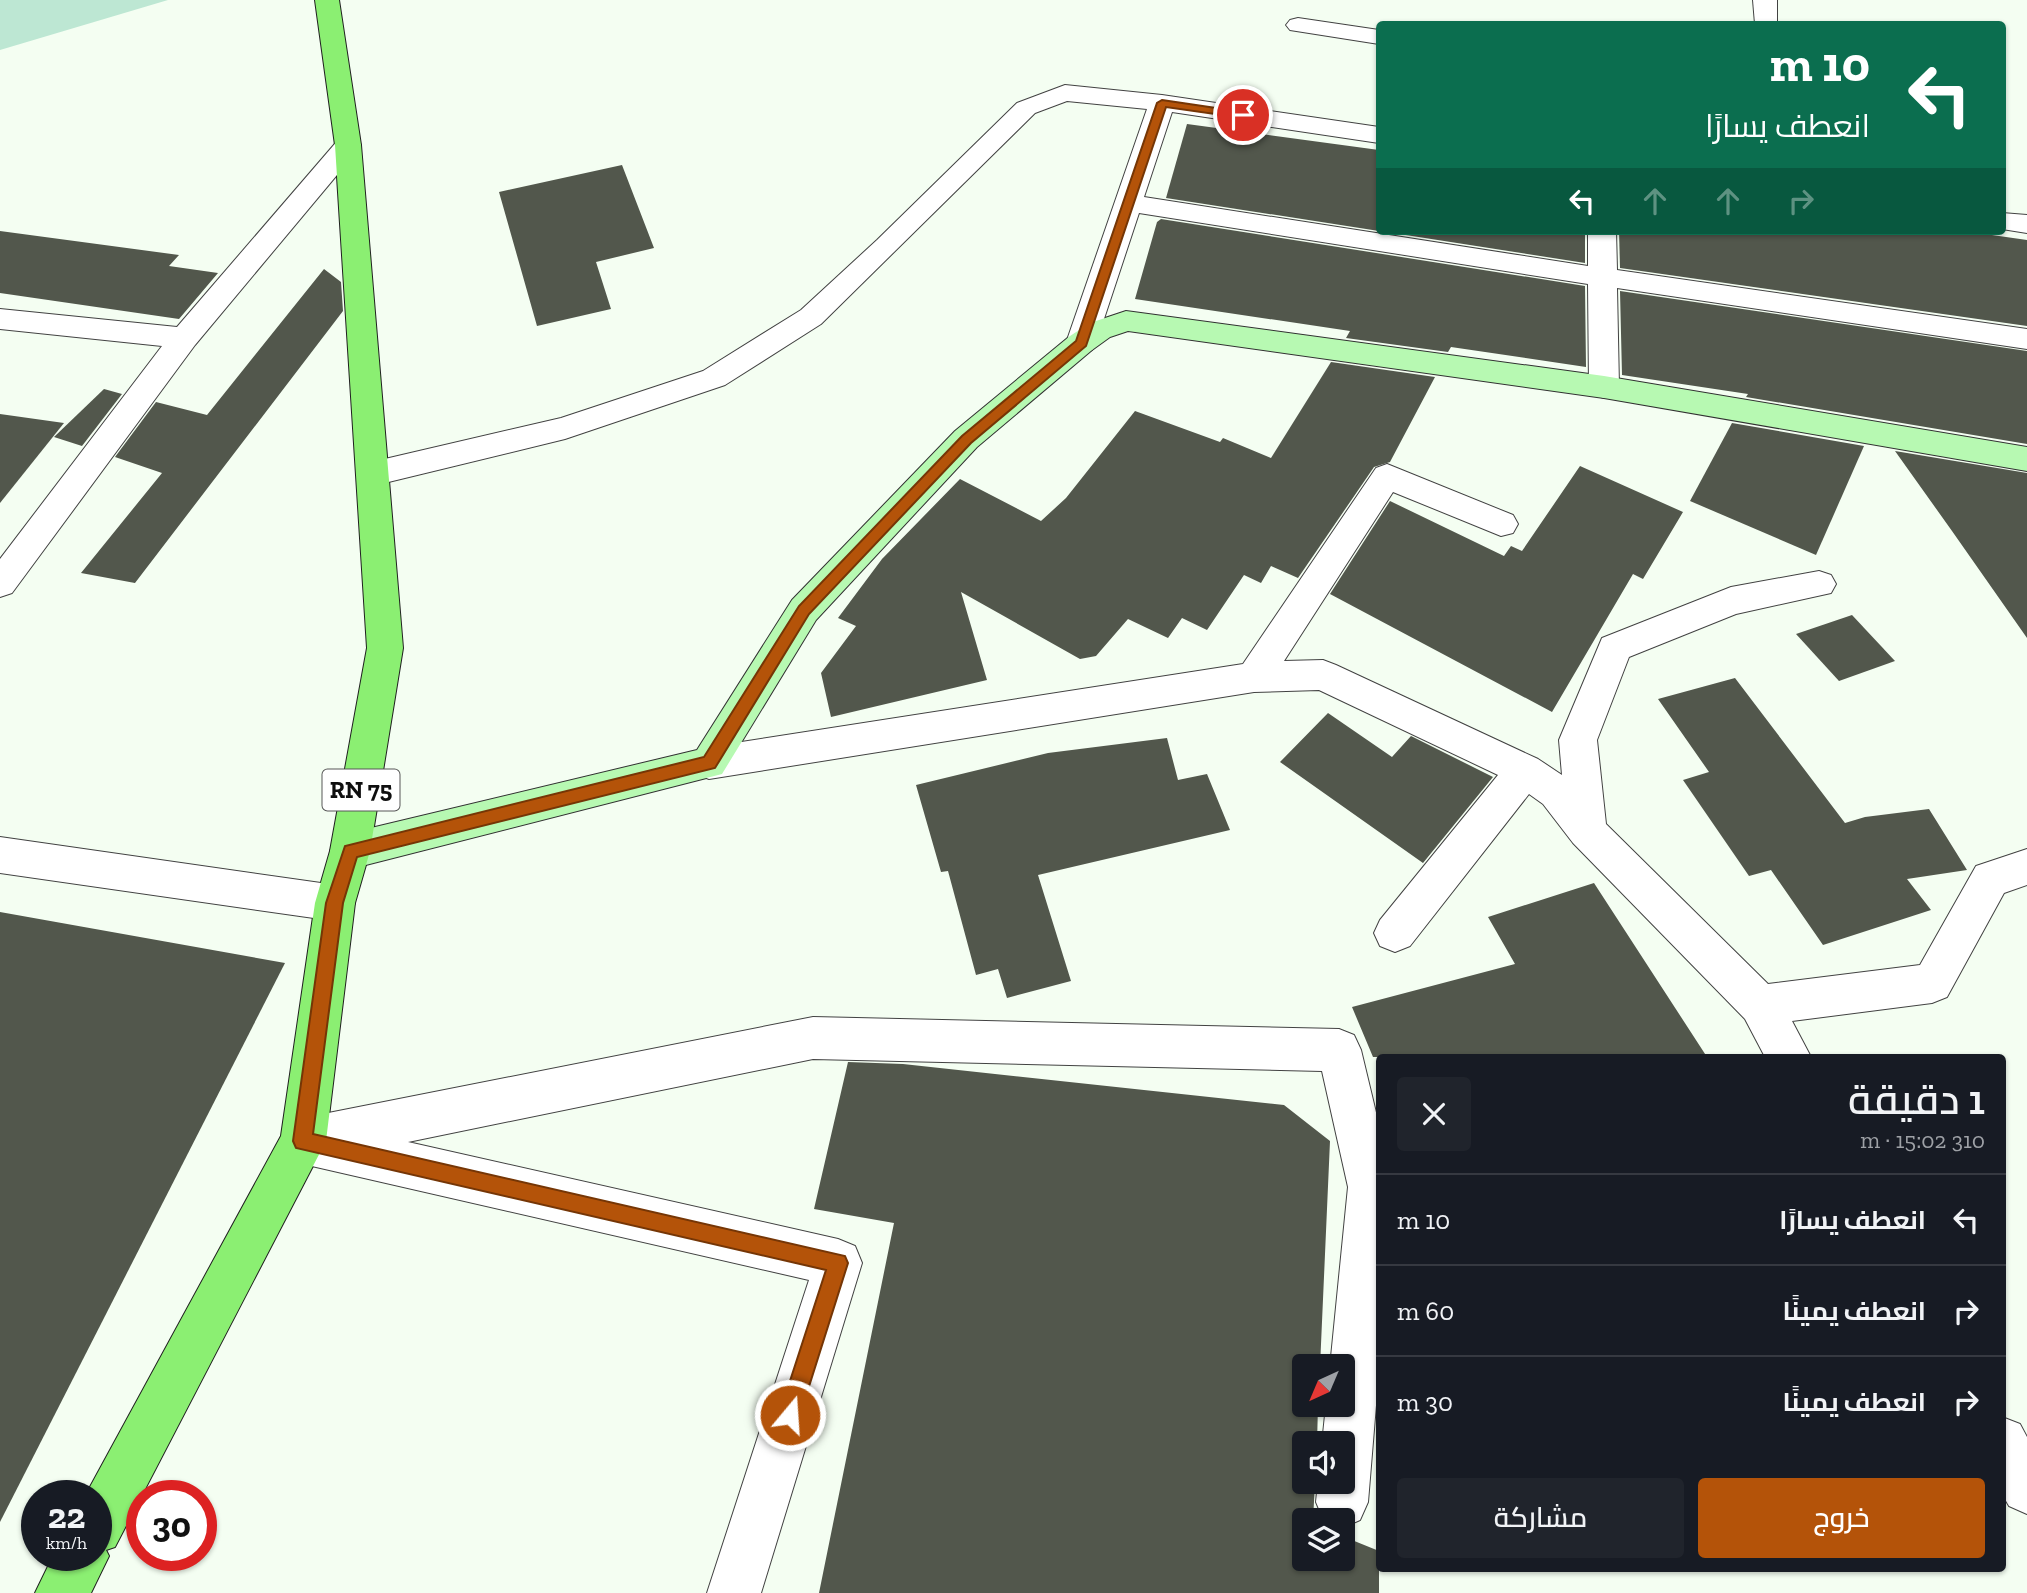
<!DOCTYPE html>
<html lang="ar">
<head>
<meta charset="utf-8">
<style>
	:root { --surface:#171b24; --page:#20242c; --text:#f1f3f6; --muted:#9ea1a6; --line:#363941; --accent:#b45309 }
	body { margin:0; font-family:"Zilla Slab",Cairo,serif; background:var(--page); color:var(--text); direction:rtl; height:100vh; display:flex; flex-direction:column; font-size:26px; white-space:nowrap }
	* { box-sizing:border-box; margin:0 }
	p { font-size:23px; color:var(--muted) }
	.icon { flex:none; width:38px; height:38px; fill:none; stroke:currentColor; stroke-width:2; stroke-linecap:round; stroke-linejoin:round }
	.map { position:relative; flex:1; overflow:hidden; direction:ltr }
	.panel { position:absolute; left:1376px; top:1054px; width:630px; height:518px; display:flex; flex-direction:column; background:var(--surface); border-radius:7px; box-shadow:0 2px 5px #0004; direction:rtl }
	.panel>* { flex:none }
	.banner { position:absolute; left:1376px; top:21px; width:630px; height:214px; border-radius:7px; box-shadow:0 2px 5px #0004; direction:rtl; background:#0b6e4f; color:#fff; overflow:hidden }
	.needle { width:46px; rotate:224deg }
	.tools { position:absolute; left:1292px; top:1354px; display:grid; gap:14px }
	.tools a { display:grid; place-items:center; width:63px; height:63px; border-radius:7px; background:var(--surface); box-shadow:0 2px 5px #0004; font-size:35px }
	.speed { position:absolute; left:21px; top:1480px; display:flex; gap:14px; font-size:35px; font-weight:700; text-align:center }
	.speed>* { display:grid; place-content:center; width:91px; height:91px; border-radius:50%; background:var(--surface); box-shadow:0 2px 5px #0004; line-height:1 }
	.speed small { font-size:18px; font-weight:400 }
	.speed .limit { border:10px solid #d22; background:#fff; color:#111 }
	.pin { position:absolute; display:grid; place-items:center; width:60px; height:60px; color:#fff; margin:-30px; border:4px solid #fff; border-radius:50%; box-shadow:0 2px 7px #0007 }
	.me { position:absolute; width:77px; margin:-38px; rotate:18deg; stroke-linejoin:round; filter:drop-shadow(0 0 5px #0008) }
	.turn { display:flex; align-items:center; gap:24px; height:147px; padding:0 21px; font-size:32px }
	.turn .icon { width:91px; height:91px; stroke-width:2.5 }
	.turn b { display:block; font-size:49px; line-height:60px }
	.lanes { display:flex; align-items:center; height:66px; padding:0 21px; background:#0003; justify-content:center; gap:35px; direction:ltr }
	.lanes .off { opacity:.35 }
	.round { display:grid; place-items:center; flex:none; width:74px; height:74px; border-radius:7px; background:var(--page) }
	.overview { display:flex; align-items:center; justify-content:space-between; height:119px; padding:0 21px }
	h1 { font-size:42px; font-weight:600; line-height:52px }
	.primary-button { display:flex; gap:14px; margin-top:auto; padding:14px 21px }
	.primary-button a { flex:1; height:80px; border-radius:7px; background:var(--accent); color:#fff; font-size:28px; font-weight:600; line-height:80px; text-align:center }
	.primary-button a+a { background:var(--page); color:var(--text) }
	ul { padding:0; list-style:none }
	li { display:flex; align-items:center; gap:21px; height:91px; padding:0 21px; border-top:2px solid var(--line) }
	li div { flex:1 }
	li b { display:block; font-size:26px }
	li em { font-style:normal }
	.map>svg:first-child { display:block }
	.green { fill:#bde7d3 }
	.building { fill:#52574c }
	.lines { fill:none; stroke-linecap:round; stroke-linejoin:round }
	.street-casing { stroke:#424242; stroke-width:2 }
	.secondary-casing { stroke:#313131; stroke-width:2 }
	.primary-casing { stroke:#202020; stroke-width:2 }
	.street { fill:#fff; fill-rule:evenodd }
	.secondary { fill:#b7f9b2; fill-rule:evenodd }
	.primary { fill:#8bef72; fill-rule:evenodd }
	.route { fill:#b45309; stroke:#753606; stroke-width:2 }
	.labels { text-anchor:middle; stroke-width:7; stroke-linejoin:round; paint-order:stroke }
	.shield { fill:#fff; stroke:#575757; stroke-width:2 }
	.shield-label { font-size:24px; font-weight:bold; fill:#0f0f0f }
</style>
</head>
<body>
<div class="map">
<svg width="2027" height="1593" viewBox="0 0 2027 1593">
	<rect width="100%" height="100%" fill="#f4fef2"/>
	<path class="green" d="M0 0H168L0 50Z"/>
	<g class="building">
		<path d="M1187 124 1379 150V231L1166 198Z"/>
		<path d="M622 165 654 248 596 262 611 309 537 326 499 192Z"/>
		<path d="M1161 219 1585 286 1586 367 1451 347 1448 352 1346 338 1350 331 1135 299 1157 222Z"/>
		<path d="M0 231 179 255 169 266 218 273 179 319 0 293Z"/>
		<path d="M1380 231H1585V263Z"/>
		<path d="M1619 231H1964L2027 240V326L1620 268Z"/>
		<path d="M324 269 341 282 343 311 135 583 81 573 162 473 115 457 156 402 207 415Z"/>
		<path d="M1620 291 2027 351V444L1746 397 1748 394 1622 375Z"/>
		<path d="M1331 362 1435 377 1390 462 1374 467 1298 578 1271 566 1261 583 1244 575 1207 630 1182 618 1168 638 1128 619 1096 656 1080 659 961 592 987 680 831 717 821 673 856 626 838 618 882 559 960 479 1041 521 1066 498 1135 411 1220 442 1223 438 1271 458Z"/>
		<path d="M104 389 122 394 82 446 54 437Z"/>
		<path d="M0 414 64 423 0 503Z"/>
		<path d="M1732 423 1864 446 1816 555 1690 501Z"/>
		<path d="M1895 451 2027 473V638L1952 531Z"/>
		<path d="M1580 466 1683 512 1643 579 1633 574 1552 712 1330 594 1390 501 1504 556 1511 546 1522 551Z"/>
		<path d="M1852 615 1895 661 1839 681 1796 634Z"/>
		<path d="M1735 678 1845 823 1865 817 1929 809 1967 870 1907 879 1931 910 1823 945 1771 870 1749 876 1683 780 1709 772 1658 699Z"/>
		<path d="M1328 713 1392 757 1411 736 1493 777 1423 863 1280 762Z"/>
		<path d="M1167 738 1178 780 1207 774 1230 830 1038 875 1071 981 1007 998 998 969 976 975 948 871 941 872 916 785 1048 753Z"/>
		<path d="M1594 883 1707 1057H1373L1352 1007 1515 964 1488 917Z"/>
		<path d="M0 912 285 963 0 1522Z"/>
		<path d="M848 1062 903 1064 1284 1105 1330 1141 1320 1367H1304V1405H1318L1317 1444H1304V1482H1315L1313 1521H1304V1559H1342V1536L1379 1551V1593H819L894 1223 814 1209Z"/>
	</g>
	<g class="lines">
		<defs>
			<g id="street">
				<path d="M1753 0H1777V24H1755Z"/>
				<path d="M1298 18 1379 30V44L1290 30 1286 25 1290 20Z"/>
				<path d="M1065 85 1162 95 1379 127V143L1172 112 1144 197 1588 266V231H1616L1617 270 2027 329V349L1617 288 1619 387 1615 394 1604 398 1593 394 1589 387 1588 284 1139 213 1096 343 1092 350 1081 353 1070 350 1066 343 1147 109 1067 101 1035 113 821 324 725 385 565 439 372 486 361 482 356 474 361 466 372 462 561 418 703 371 801 310 877 240 1017 103Z"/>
				<path d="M348 137 357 139 361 145 357 151 195 345 12 593 0 597V559L162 346 0 329V309L177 327 339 139Z"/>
				<path d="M2002 213 2027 215V233L2002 229Z"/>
				<path d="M1387 464 1513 515 1518 524 1513 533 1501 536 1393 492 1284 661 1323 660 1336 665 1538 759 1562 775 1559 740 1602 638 1731 587 1819 571 1831 575 1836 584 1831 593 1736 614 1629 657 1597 740 1606 824 1768 984 1920 965 1976 866 2027 849V885L2004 893 1947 997 1932 1003 1792 1021 1811 1057H1765L1745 1019 1573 843 1543 804 1529 794 1410 946 1395 952 1380 946 1374 933 1380 920 1498 775 1319 690 1254 692 709 779 696 774 690 763 696 752 709 747 1243 664 1376 468Z"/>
				<path d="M0 837 335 885 349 890 355 903 349 916 335 921 0 873Z"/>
				<path d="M813 1017 1339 1029 1354 1035 1361 1050 1379 1125V1369L1368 1502 1360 1520 1342 1528V1521H1324L1316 1502 1318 1482H1342V1444H1322L1326 1405H1342V1367H1330L1348 1187 1322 1071 813 1059 408 1142 838 1239 855 1246 862 1263 761 1593H707L809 1280 303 1164 287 1157 280 1141 287 1125 303 1118Z"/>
				<path d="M2002 1417 2020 1424 2027 1437V1514L2009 1506 2002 1494Z"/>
			</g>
			<path id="secondary" d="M1126 311 1604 376 2027 447V471L1604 398 1128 331 1110 337 1092 350 977 447 816 620 722 774 350 869 336 863 330 851 336 839 350 833 697 750 792 600 955 431 1070 336 1090 323Z"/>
			<path id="primary" d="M315 0H339L361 145 403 648 370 851 355 903 326 1141 115 1547 106 1550 109 1556 91 1593H35L53 1556H96V1496H85L281 1136 315 903 330 851 367 648 335 145Z"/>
		</defs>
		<use href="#street" class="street-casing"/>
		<use href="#secondary" class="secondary-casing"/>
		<use href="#primary" class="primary-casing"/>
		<use href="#street" class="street"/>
		<use href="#secondary" class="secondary"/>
		<use href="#primary" class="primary"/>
	</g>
	<path class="route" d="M1162 100 1243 112 1249 115 1243 118 1166 107 1086 346 971 443 809 614 715 768 357 857 343 903 313 1134 845 1256 848 1263 800 1415 797 1423 790 1426 782 1423 779 1415 826 1270 296 1148 293 1141 326 903 345 846 704 757 799 606 962 436 1076 341 1157 103Z"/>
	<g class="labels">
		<rect class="shield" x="322.5" y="769.5" width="77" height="41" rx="5"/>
		<g class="shield-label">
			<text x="361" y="798">RN 75</text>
		</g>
	</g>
</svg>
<div class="tools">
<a><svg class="needle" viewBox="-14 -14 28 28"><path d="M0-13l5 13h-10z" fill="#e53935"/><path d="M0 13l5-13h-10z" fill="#9ea1a6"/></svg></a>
<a><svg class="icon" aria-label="sound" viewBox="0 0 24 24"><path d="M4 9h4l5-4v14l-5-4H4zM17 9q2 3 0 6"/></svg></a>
<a><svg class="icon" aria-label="layers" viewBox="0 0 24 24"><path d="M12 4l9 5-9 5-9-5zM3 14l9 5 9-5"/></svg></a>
</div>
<div class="speed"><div>22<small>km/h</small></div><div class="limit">30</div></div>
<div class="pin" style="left:1243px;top:115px;background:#d93025"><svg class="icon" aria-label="arrive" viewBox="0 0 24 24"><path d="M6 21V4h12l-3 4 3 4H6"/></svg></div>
<svg class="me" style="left:790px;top:1415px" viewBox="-20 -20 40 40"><circle r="17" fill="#b45309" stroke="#fff" stroke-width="3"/><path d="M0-11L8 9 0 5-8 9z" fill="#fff"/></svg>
<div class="banner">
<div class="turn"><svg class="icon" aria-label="left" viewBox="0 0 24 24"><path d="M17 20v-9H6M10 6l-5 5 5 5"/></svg><div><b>10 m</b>انعطف يسارًا</div></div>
<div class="lanes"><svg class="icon" aria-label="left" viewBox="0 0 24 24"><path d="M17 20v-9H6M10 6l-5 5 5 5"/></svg><svg class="icon off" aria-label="ahead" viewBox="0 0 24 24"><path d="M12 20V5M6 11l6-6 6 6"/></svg><svg class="icon off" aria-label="ahead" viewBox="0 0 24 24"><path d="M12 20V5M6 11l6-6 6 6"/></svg><svg class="icon off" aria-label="right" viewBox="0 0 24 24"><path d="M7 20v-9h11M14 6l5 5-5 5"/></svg></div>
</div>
<section class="panel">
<div class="overview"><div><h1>1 دقيقة</h1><p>310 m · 15:02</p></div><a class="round"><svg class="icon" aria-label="close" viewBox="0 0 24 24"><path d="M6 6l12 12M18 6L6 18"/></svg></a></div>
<ul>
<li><svg class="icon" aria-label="left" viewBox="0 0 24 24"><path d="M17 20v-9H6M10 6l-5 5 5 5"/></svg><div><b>انعطف يسارًا</b></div><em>10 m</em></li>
<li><svg class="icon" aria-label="right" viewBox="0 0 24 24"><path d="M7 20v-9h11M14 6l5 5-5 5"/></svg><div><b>انعطف يمينًا</b></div><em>60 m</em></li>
<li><svg class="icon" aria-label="right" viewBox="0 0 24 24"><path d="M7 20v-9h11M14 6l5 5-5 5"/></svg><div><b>انعطف يمينًا</b></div><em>30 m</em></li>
</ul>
<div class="primary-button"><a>خروج</a><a>مشاركة</a></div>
</section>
</div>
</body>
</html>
